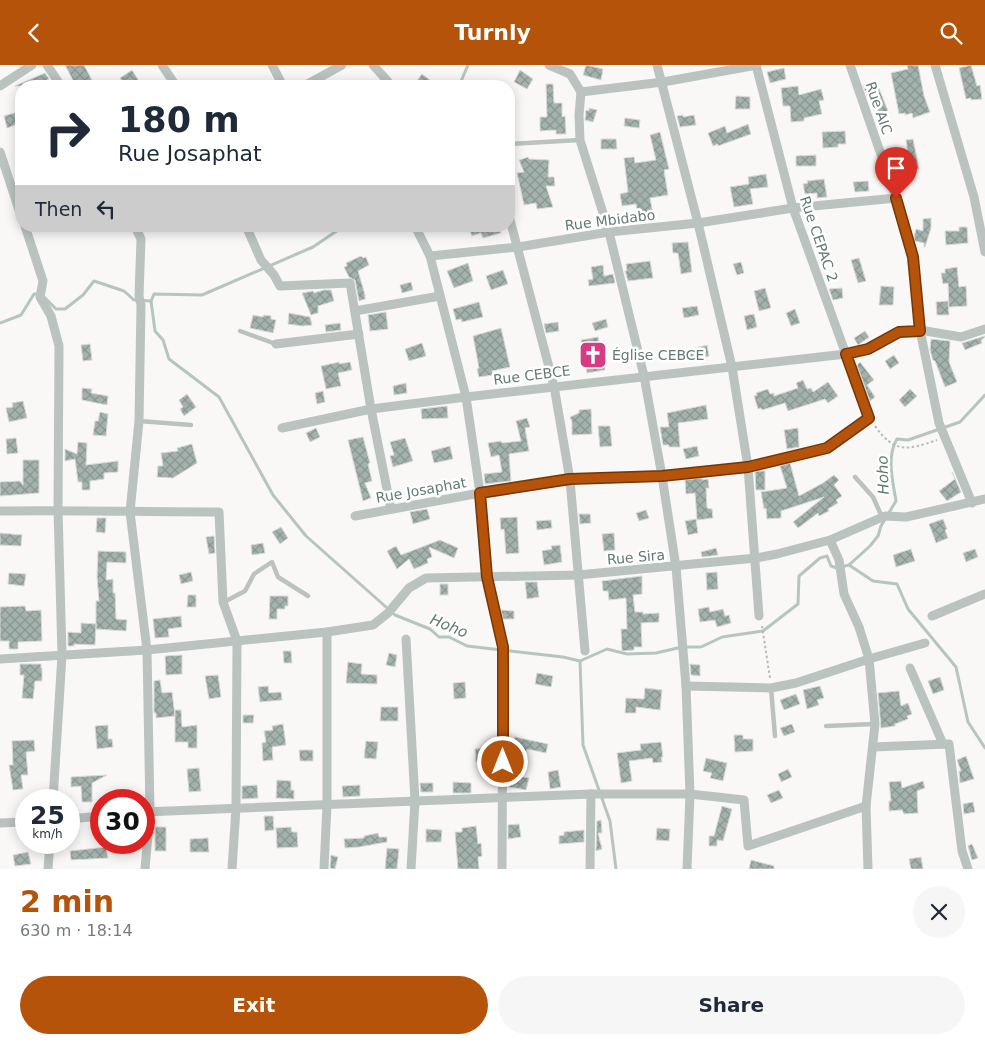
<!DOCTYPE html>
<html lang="en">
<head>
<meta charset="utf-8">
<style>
	:root { --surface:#fff; --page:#f6f6f7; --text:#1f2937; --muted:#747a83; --accent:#b45309 }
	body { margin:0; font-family:"DejaVu Sans",sans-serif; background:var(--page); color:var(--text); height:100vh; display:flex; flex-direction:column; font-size:19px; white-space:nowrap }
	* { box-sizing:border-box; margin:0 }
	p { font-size:16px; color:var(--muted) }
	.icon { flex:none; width:28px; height:28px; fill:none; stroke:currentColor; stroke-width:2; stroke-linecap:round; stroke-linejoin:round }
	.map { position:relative; height:804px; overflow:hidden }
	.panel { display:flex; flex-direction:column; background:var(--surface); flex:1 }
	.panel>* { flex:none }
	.hud { position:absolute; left:15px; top:15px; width:500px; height:152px; border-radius:20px; box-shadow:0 2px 12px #0003; background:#fff; color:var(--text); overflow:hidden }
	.speed { position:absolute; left:15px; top:724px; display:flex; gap:10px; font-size:25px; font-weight:700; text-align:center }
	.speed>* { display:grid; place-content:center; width:65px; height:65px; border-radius:50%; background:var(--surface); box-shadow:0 2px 12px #0003; line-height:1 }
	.speed small { font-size:12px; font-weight:400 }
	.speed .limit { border:8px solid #d22; background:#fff; color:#111 }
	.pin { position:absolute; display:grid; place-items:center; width:42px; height:42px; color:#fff; margin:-51px -21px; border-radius:50% 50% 50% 0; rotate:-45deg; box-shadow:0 0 5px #0007 }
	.pin .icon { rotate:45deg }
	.me { position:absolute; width:55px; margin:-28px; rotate:0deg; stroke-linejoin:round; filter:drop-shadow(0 0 4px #0008) }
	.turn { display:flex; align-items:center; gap:18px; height:105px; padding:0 20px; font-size:22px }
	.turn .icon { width:65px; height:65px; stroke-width:2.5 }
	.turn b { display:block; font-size:35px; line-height:42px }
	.then { display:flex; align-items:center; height:48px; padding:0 20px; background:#0003; gap:10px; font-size:19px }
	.round { display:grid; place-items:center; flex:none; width:52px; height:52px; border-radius:26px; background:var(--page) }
	.overview { display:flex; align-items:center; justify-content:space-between; height:85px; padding:0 20px }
	h1 { font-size:30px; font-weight:700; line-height:38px; color:var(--accent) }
	.button { display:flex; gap:10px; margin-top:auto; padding:10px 20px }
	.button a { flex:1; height:58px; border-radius:30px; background:var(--accent); color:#fff; font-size:20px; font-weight:700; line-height:58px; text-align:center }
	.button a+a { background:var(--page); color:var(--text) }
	header { display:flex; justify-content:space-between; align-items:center; height:65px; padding:0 20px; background:var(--accent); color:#fff; font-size:22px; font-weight:700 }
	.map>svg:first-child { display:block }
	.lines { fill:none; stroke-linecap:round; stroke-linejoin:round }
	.stream { stroke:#b5c6be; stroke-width:3 }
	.building { fill:url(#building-cross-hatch); stroke:#dbdada }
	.path { stroke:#b5bcba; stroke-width:2; stroke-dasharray:2.5 2.5; stroke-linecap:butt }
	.service { stroke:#bac3c0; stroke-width:4.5 }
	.minor { stroke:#bac3c0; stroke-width:9 }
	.route-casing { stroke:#753606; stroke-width:12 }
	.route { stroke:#b45309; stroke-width:9 }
	.labels { text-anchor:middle; stroke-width:5; stroke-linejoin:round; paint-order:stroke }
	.street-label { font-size:14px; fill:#627a74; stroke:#fff }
	.poi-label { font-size:14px; fill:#627a74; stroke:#fff; text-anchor:start }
	.water-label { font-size:15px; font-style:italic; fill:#617a70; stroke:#fff }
</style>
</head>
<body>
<header><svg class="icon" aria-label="back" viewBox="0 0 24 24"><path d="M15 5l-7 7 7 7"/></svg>Turnly<svg class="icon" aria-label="search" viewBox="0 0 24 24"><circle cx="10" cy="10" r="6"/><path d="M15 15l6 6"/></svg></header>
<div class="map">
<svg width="985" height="804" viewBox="0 0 985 804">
	<defs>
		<pattern id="building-cross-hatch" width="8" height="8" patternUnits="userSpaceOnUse" patternTransform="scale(1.25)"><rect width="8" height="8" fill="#a4b2ae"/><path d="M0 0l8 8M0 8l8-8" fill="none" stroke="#899692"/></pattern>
	</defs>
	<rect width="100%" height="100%" fill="#f9f8f7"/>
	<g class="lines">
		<g class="stream">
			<path d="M459 21 468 0"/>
			<path d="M44 232 56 244H65L83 230 94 216 124 226 134 235 151 236"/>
			<path d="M151 236 155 266 163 275 169 294 219 332 273 430 306 471 395 550 430 564 439 572H449L467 581 563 592 580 596 607 584 627 589 656 588 682 582H701L722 572 763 566 798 539 799 511 820 493 827 491 831 501 837 503 849 500 870 481 878 471 881 461 896 436C893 417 886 392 897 374L908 375 960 357 985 330"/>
			<path d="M151 236 154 229 202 230 313 182 344 161"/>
			<path d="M0 258 21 250 34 229H39"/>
			<path d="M849 500 873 516 897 519 908 544 956 602 968 657 985 683"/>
			<path d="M580 596 583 680 610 756 616 804"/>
		</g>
	</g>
	<g class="building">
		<path d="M65 0H84L94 19 90 21H76Z"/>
		<path d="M586 0 603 4 601 15 583 10Z"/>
		<path d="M907 0H918L924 31 930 47 913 53 912 48 905 50V48L899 49 891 8 908 4Z"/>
		<path d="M971 0 977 21 980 20 982 34 971 35V33L966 34 959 3Z"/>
		<path d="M784 3 786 14 770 18 767 7Z"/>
		<path d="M132 5 142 21H125L120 13Z"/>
		<path d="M520 5 533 14 527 24 514 17Z"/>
		<path d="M45 8 49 14 34 21H15Z"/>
		<path d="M422 9 430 15 426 21H423L416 17Z"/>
		<path d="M876 15 880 26 888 46 878 48 875 28 867 31 863 20Z"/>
		<path d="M546 19H553L554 38H562V52L565 51 566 69H556V65L540 66V52H547Z"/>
		<path d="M798 21 799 30 821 24 824 35 819 36 822 49 804 53V56L791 57 790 41H783L781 23Z"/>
		<path d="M736 31 750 32V44H735Z"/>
		<path d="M589 43 597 45 593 57 585 55 586 45 589 46Z"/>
		<path d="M21 46V58L7 63 4 51Z"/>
		<path d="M683 50V52L694 50 696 60 680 62 677 51Z"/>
		<path d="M625 53 640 55 639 63 624 61Z"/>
		<path d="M748 59 751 69 718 81V79L713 81 708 68 725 61 727 68Z"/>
		<path d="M845 66 846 79H838V82L823 83 822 67Z"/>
		<path d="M660 67 669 104 664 105 668 130 650 133 653 149 638 152 636 139 622 141 620 129 628 127 624 93 634 92 635 98 656 95 650 70Z"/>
		<path d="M601 74H616L617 84H601Z"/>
		<path d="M913 74 919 104 907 106 904 89H908L906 75Z"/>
		<path d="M816 90V101H796V91Z"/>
		<path d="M528 92 529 94 549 95 548 112H554L555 121H546L553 142 537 144 536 138 524 140 517 108 524 107 519 95Z"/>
		<path d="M766 109 768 122 750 124 753 139 734 142 730 122 749 119 748 112Z"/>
		<path d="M824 114 827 132 817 133V128L805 129 803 119 808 118 807 116Z"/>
		<path d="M868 116 869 126 855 127 853 117Z"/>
		<path d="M931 153V163L925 182H924V178L915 176 914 172 916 164 923 166V154Z"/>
		<path d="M468 161H498L501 168 483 173 481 168 472 171Z"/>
		<path d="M959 162H967L968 178 946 180 945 166H959Z"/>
		<path d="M688 177 692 207 681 209 678 188H673L672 178Z"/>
		<path d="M361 191 363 193 366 192 369 200 358 206 365 230V234L359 236 355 215 349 212 344 202 347 201 346 198Z"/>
		<path d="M859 193 866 216 858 218 851 195Z"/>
		<path d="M650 196 653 213 628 216 625 206H627L626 199Z"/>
		<path d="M741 197 744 208 737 210 733 199Z"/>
		<path d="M468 198 473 216 454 223 447 206Z"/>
		<path d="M603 200 604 211 613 209 615 218 589 221 588 215 593 214 591 202Z"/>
		<path d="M957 202 959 222 966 221 967 241 949 242 948 218 943 219 941 208H945V204Z"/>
		<path d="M503 205 508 219 491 225 486 211Z"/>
		<path d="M411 217 413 225 402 228 400 220Z"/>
		<path d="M881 221 894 222 893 240H879Z"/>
		<path d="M765 223 771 243 759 246 754 226Z"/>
		<path d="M842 223 843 233 833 235 829 224Z"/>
		<path d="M324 225H331L334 236 318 241V248L311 250 302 228 313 226 314 228Z"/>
		<path d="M948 236 949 250H937L936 237Z"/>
		<path d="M479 237 483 252 462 257 461 254 456 255 453 244Z"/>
		<path d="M697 241 699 250 684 253 682 243Z"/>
		<path d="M795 244 800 258 791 261 786 248Z"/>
		<path d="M386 247 388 264 370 266 368 250Z"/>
		<path d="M289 248 310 252 312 260 302 261 288 259Z"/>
		<path d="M754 249 757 262 747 265 744 251Z"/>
		<path d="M253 250 263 252 264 250 271 251V254L276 255 273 268 250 263Z"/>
		<path d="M606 254 608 262 595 266 592 258Z"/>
		<path d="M558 257 559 266 546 268 544 259Z"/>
		<path d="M340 258 341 265 326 267 325 260Z"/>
		<path d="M501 263 510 302 492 306 493 310 479 312 477 304 479 303 473 271Z"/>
		<path d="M865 266 869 272 858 280 854 273Z"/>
		<path d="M985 271V272L981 275 982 278 965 285 962 278Z"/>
		<path d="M598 272 605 305 587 308 581 275Z"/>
		<path d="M931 274 950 276 949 297 957 317 945 322 935 296 933 295 930 285Z"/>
		<path d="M422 278 426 291 409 296 405 284Z"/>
		<path d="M90 279 92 295 83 296 81 280Z"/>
		<path d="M707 280 709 291 691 297 688 285Z"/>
		<path d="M894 290 899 298 890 304 885 296Z"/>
		<path d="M339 297V299L350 297 352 305 338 308 341 321 326 324 321 301Z"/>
		<path d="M860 297 874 315 867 320 875 332 870 336 857 300Z"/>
		<path d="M803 315 807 324 811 323 813 327 828 317 838 331 828 338 825 334 788 346 785 338 762 345 761 343 758 344 754 331 757 330 756 328 768 324 770 329 774 328V331L798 323 796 318Z"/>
		<path d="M406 318 407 328 394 330 393 321Z"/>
		<path d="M82 323 92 324 91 328 108 331 107 340 82 335Z"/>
		<path d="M910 324 917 331 905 342 899 335Z"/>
		<path d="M323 326 325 337 317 339 315 328Z"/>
		<path d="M187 329 196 342 184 351 180 344 183 342 179 335Z"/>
		<path d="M23 336 27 353 9 357 6 343 13 342 12 338Z"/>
		<path d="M706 340 708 354 678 358 680 382H669V380H663L660 362H669L667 348Z"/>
		<path d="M447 341 448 353 422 354 421 344Z"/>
		<path d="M591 344 592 369 572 370V357L570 352 579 348V345Z"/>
		<path d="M100 347 108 349 106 371 93 370 95 356H98Z"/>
		<path d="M527 353 530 362 525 363 529 386 509 389 511 416 485 419 484 409 502 407 499 390 491 392 488 378 501 376 502 378 521 376 516 356Z"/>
		<path d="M598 361H610L612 381 600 382Z"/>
		<path d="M316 363 320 372 310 377 306 368Z"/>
		<path d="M798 363 799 382 787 384 784 365Z"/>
		<path d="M363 372 370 398 368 399 372 416 365 418 371 433 363 436 348 375Z"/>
		<path d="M16 373 18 388 7 389 6 374Z"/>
		<path d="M405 373 413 396 393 402 390 391 394 390 390 377Z"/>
		<path d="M78 377 87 378 86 400 118 396V407L104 408V414L90 416V425H82V417H78L75 394 65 396V384L77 389Z"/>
		<path d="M192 379 197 398 173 413 157 412 158 401H163L161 388 178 386 177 383Z"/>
		<path d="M450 381 453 394 434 398 431 386Z"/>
		<path d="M697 381 699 391 686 394 683 384Z"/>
		<path d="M23 395H39V428L0 431V417L20 416 23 420Z"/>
		<path d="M790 398 799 431 823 418 834 410 839 415 834 420 842 431 836 435 838 438 828 444 829 446 819 451 818 448 798 463 793 457 824 432 781 446V453L767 454 766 443 764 444 761 427 787 423 780 401Z"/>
		<path d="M758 406H765V425H756L755 407Z"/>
		<path d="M952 407 961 427 947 436 939 426 955 414Z"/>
		<path d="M702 413V415L708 414 709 423H706L707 443 712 444 713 453 697 455 695 428 686 429 685 415Z"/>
		<path d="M427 444 430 454 413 459 410 447Z"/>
		<path d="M646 445 649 453 639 456 636 448Z"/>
		<path d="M579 449H590L591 458 580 459Z"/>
		<path d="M517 452 519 488 506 489 504 464 501 465 500 453Z"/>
		<path d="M97 453H106L105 468 96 467Z"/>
		<path d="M696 454 698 468 688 470 685 456Z"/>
		<path d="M943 454 947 464 945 465 948 473 936 478 929 459Z"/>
		<path d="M551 455 552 463 537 465 536 456Z"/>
		<path d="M281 462 288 473 280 479 272 467Z"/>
		<path d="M0 468 22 470 21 481 0 480Z"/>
		<path d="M614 468 615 485 604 486 602 469Z"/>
		<path d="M214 471 215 488 209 489 206 472Z"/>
		<path d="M440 475 458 483 454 493 429 482 432 492 427 494 428 498 414 504 409 494 397 504 387 486 396 481 401 490Z"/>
		<path d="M263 478 265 488 252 490 251 480Z"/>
		<path d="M560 480 562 497 544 500 542 486 552 484 551 481Z"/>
		<path d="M716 483 718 490 702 492 701 487Z"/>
		<path d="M911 484 915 496 896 502 893 490Z"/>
		<path d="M975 484 978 492 966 497 963 488Z"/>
		<path d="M98 486 126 487V498L107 497 106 515 113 514V528H115L116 554 127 555 126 566 96 564V536H99L97 512Z"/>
		<path d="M191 507 193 516 181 519 179 510Z"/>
		<path d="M717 507 718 524 707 525 706 508Z"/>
		<path d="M9 508 26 509 24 521 8 519Z"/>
		<path d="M642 511V529L633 530 635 547H643V549L659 548V557L641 558 642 582H634V585L622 586 621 564H627L626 533 609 535 608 526H603L602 516Z"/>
		<path d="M525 517H537L539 532 527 534Z"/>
		<rect x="440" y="519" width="8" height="11"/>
		<path d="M188 530H196V542H187Z"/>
		<path d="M270 531H288V541H285V544H277V554H269Z"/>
		<path d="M25 541 26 546 41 545 42 576 18 577V584H9V576H0V542Z"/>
		<path d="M709 542 710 547 723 544 725 551 729 550 731 558 717 562 715 555 700 557 698 544Z"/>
		<path d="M501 545 514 546V554H503Z"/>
		<path d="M181 551 182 562 168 564 169 572 155 573 153 554Z"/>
		<path d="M81 558 96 559 95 580 74 579V581H68V567L81 568Z"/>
		<path d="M283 586H291L292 598H284Z"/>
		<path d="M389 588 397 590 395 602 386 600Z"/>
		<path d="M182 590V609L166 610 165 591Z"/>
		<path d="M348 597 362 599 361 609 377 610V619L346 618Z"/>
		<path d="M20 599H41V603H42V616H35L33 634 22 633 24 610H20Z"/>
		<path d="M690 599 700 600V611L691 610Z"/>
		<path d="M537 608 553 611 551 622 535 619Z"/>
		<path d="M218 610 221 632 209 634 205 611Z"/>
		<path d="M940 612 944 625 933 629 928 616Z"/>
		<path d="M160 615 162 628 172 627 175 651 156 653V648H154V616Z"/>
		<path d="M465 617 466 633 454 634 453 618Z"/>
		<path d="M268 621 269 628 281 627 282 635 260 637 258 622Z"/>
		<path d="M820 621 824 633 817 635 819 640 807 644 803 625Z"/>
		<path d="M645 623 662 625 660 645 636 642V648H625L626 633 644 634Z"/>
		<path d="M899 626 901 641 908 638 912 649 907 651 908 654 895 659V661L881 663 878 628Z"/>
		<path d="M796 629 800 639 784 645 780 635Z"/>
		<path d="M381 642H398V656H380Z"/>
		<path d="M175 645H181L182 662 197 660V683H188V677H175Z"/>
		<path d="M243 650H254L253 658H243Z"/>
		<path d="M283 659 286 680 272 682 273 695 263 696 262 678 266 677 264 666 273 665 272 661Z"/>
		<path d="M792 659 795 667 784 671 780 663Z"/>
		<path d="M108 660V674H112L113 682 97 684 95 661Z"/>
		<path d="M734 670H743V674H753V686L735 687Z"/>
		<path d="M515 672 548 679 546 688 527 684 518 711 529 713 526 725 509 722 513 699 519 681 513 680Z"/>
		<path d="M34 675 35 686 26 687 28 710H21L23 724 13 725 9 700H13L12 676Z"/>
		<path d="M366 676 378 677 376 694 364 693Z"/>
		<path d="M661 677 663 692H661L662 697 653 698 652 693 629 696 632 716 621 718 617 688 641 685 640 679Z"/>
		<path d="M483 683 484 696 476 697 475 684Z"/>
		<path d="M299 685H313V696H300Z"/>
		<path d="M966 691 974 714 960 718 959 706H961L957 695Z"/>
		<path d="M706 693 727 698 723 716 710 713 712 708 703 706Z"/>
		<path d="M199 703 201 726 189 727 187 704Z"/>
		<path d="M788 704 792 712 781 717 778 709Z"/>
		<path d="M558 705 561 722 550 724 548 707Z"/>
		<path d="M107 710 92 718V737H82L81 721 71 722V712Z"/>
		<path d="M277 715 291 716V725H294V734L276 733Z"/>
		<path d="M901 716 902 723 923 716 925 723 917 726 918 748 904 749 902 745 889 746V736H891L889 717Z"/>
		<path d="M453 717 471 718V728H453Z"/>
		<path d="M420 718H433V727H421Z"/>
		<path d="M257 720 258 733 242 734V721Z"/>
		<path d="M360 720V731L343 732 342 721Z"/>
		<path d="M779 725 783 733 771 738 767 730Z"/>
		<path d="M973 737 975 747 964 749 963 739Z"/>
		<path d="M722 741 732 744 723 776 717 775V781H709V771H714Z"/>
		<path d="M264 751H273L274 765 265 766Z"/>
		<path d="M601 755 602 768H598L602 784 596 786 597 756Z"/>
		<path d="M519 759 521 772 508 774V760Z"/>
		<path d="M476 761 478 779 481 778 482 791 478 792 479 804H458L455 767H462V763Z"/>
		<rect x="155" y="762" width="11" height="24"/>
		<path d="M291 762 292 767H297L298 782 277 783 276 763Z"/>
		<path d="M657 763 670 764 669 776 656 775Z"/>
		<path d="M426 764 442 765 441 777H426Z"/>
		<path d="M584 765V777L559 779V771L564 770V767Z"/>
		<path d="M378 768 379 772H387V777L359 782 345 783 344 774 364 773V771Z"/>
		<path d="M208 773 209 787H190V774Z"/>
		<path d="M972 779 978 793 972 795 968 781Z"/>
		<path d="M106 782 108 793 71 795 70 786Z"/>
		<path d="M387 783 399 784 397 804H385Z"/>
		<path d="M28 787 31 799 15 801 13 790Z"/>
		<path d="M331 790 338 792 335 804 330 803Z"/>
		<path d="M921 792 923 804H911L909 794Z"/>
		<path d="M751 795 774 801V804H749Z"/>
	</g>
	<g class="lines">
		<g class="path">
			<path d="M875 361C895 389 908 385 937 375"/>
			<path d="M762 561 770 613"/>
		</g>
		<g class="service">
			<path d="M509 79 580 75"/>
			<path d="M240 266 276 279"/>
			<path d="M139 356 191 360"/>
			<path d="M855 412 873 432 882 452"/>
			<path d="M224 537 245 526 254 509 272 497 278 512 308 531"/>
			<path d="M771 623 775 671"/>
			<path d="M826 661 874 659"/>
		</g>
		<g class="minor">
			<path d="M47 0 61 21"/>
			<path d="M162 0 176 21"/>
			<path d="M272 0 283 21"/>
			<path d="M373 0 392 21"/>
			<path d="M549 0 570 9 581 27"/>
			<path d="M657 0 698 158 732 302 748 402 759 551"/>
			<path d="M850 0 896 133 913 192 920 265 939 358 972 438"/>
			<path d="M935 0 974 132 985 187"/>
			<path d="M0 21 32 0"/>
			<path d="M304 21 342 0"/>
			<path d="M581 27 579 50 580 75 609 167 644 311 662 411 676 502 686 621 690 729 687 804"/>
			<path d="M581 27 663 17 757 0"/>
			<path d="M0 87 21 151"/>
			<path d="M509 151 554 321 570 415 585 586"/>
			<path d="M25 161 43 216 40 232 51 251 59 281 58 445 62 590 53 735"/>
			<path d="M135 161 141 174 139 231 141 240 139 356 130 447 147 585 150 747 145 804"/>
			<path d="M246 161 261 195 274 210 280 221 350 218 371 344 391 444"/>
			<path d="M415 161 430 191 466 332 480 428 487 512 503 582 502 804"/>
			<path d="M430 191 518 182 609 167 698 158 793 143 896 133"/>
			<path d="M355 246 440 231"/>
			<path d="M276 279 359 269"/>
			<path d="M282 363 371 344 466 332 846 289 868 284 899 267 920 265 961 272 985 264"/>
			<path d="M0 446C73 445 146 447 219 447L223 537 237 576 236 743 232 804"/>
			<path d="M355 451 480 428 570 415 662 411 748 402 827 383 869 353 793 143 756 0"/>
			<path d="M830 475 839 495 844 529 859 562 869 594 875 659 866 741 868 804"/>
			<path d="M932 551 985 529"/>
			<path d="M406 574 415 736 411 804"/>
			<path d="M0 594 147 585 327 567 373 560 388 548 409 523 426 513 578 510 756 493 777 489 830 475 885 451 906 452 985 434"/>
			<path d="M910 603 943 679"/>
			<path d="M686 621 771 623 796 618 869 594 925 578"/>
			<path d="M873 682 949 679 962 786 968 804"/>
			<path d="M144 747 591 729H690L744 735 748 781 866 741"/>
			<path d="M69 754 101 751"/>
			<path d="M0 758 26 757"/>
			<path d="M48 804 50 778"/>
			<path d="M324 804 327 740V567"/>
			<path d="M590 804 591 729"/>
		</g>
	</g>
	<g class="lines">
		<defs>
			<path id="route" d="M503 697V582L487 512 480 428 570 414 662 411 748 402 827 383 869 353 846 289 868 284 899 267 920 266 913 192 896 133"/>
		</defs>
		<use href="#route" class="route-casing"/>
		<use href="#route" class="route"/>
	</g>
	<defs>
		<symbol id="church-square" viewBox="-11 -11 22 22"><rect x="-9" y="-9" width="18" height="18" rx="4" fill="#d63b84" stroke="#fff"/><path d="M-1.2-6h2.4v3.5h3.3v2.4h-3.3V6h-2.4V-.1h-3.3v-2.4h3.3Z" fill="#fff"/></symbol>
	</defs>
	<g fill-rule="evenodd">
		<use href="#church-square" x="577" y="274" width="32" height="32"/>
	</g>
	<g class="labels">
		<g class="street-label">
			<text transform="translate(879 43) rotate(71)" y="5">Rue AIC</text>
			<text transform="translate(610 155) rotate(-7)" y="5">Rue Mbidabo</text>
			<text transform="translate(819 174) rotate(71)" y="5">Rue CEPAC 2</text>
			<text transform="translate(532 310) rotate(-7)" y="5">Rue CEBCE</text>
			<text transform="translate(421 425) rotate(-10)" y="5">Rue Josaphat</text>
			<text transform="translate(636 492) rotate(-5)" y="5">Rue Sira</text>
		</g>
		<g class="poi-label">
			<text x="612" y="295">Église CEBCE</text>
		</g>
		<g class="water-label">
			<text transform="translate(883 410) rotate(-92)" y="5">Hoho</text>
			<text transform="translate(449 561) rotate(22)" y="5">Hoho</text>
		</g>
	</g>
</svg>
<div class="speed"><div>25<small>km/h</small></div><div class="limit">30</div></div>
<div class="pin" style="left:896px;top:133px;background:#d93025"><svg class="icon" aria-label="arrive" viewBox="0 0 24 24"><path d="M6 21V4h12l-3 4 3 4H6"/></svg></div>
<svg class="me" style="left:503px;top:697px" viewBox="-20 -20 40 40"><circle r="17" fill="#b45309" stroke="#fff" stroke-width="3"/><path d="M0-11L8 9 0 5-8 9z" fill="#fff"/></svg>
<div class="hud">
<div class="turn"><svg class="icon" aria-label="right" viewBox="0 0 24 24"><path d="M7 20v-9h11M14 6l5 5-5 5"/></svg><div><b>180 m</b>Rue Josaphat</div></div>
<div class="then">Then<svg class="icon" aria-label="left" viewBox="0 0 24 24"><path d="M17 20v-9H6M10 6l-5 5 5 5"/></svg></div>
</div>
</div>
<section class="panel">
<div class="overview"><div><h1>2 min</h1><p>630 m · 18:14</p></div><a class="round"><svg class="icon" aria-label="close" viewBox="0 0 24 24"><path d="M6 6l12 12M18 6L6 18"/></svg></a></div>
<div class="button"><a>Exit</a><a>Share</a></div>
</section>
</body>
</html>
